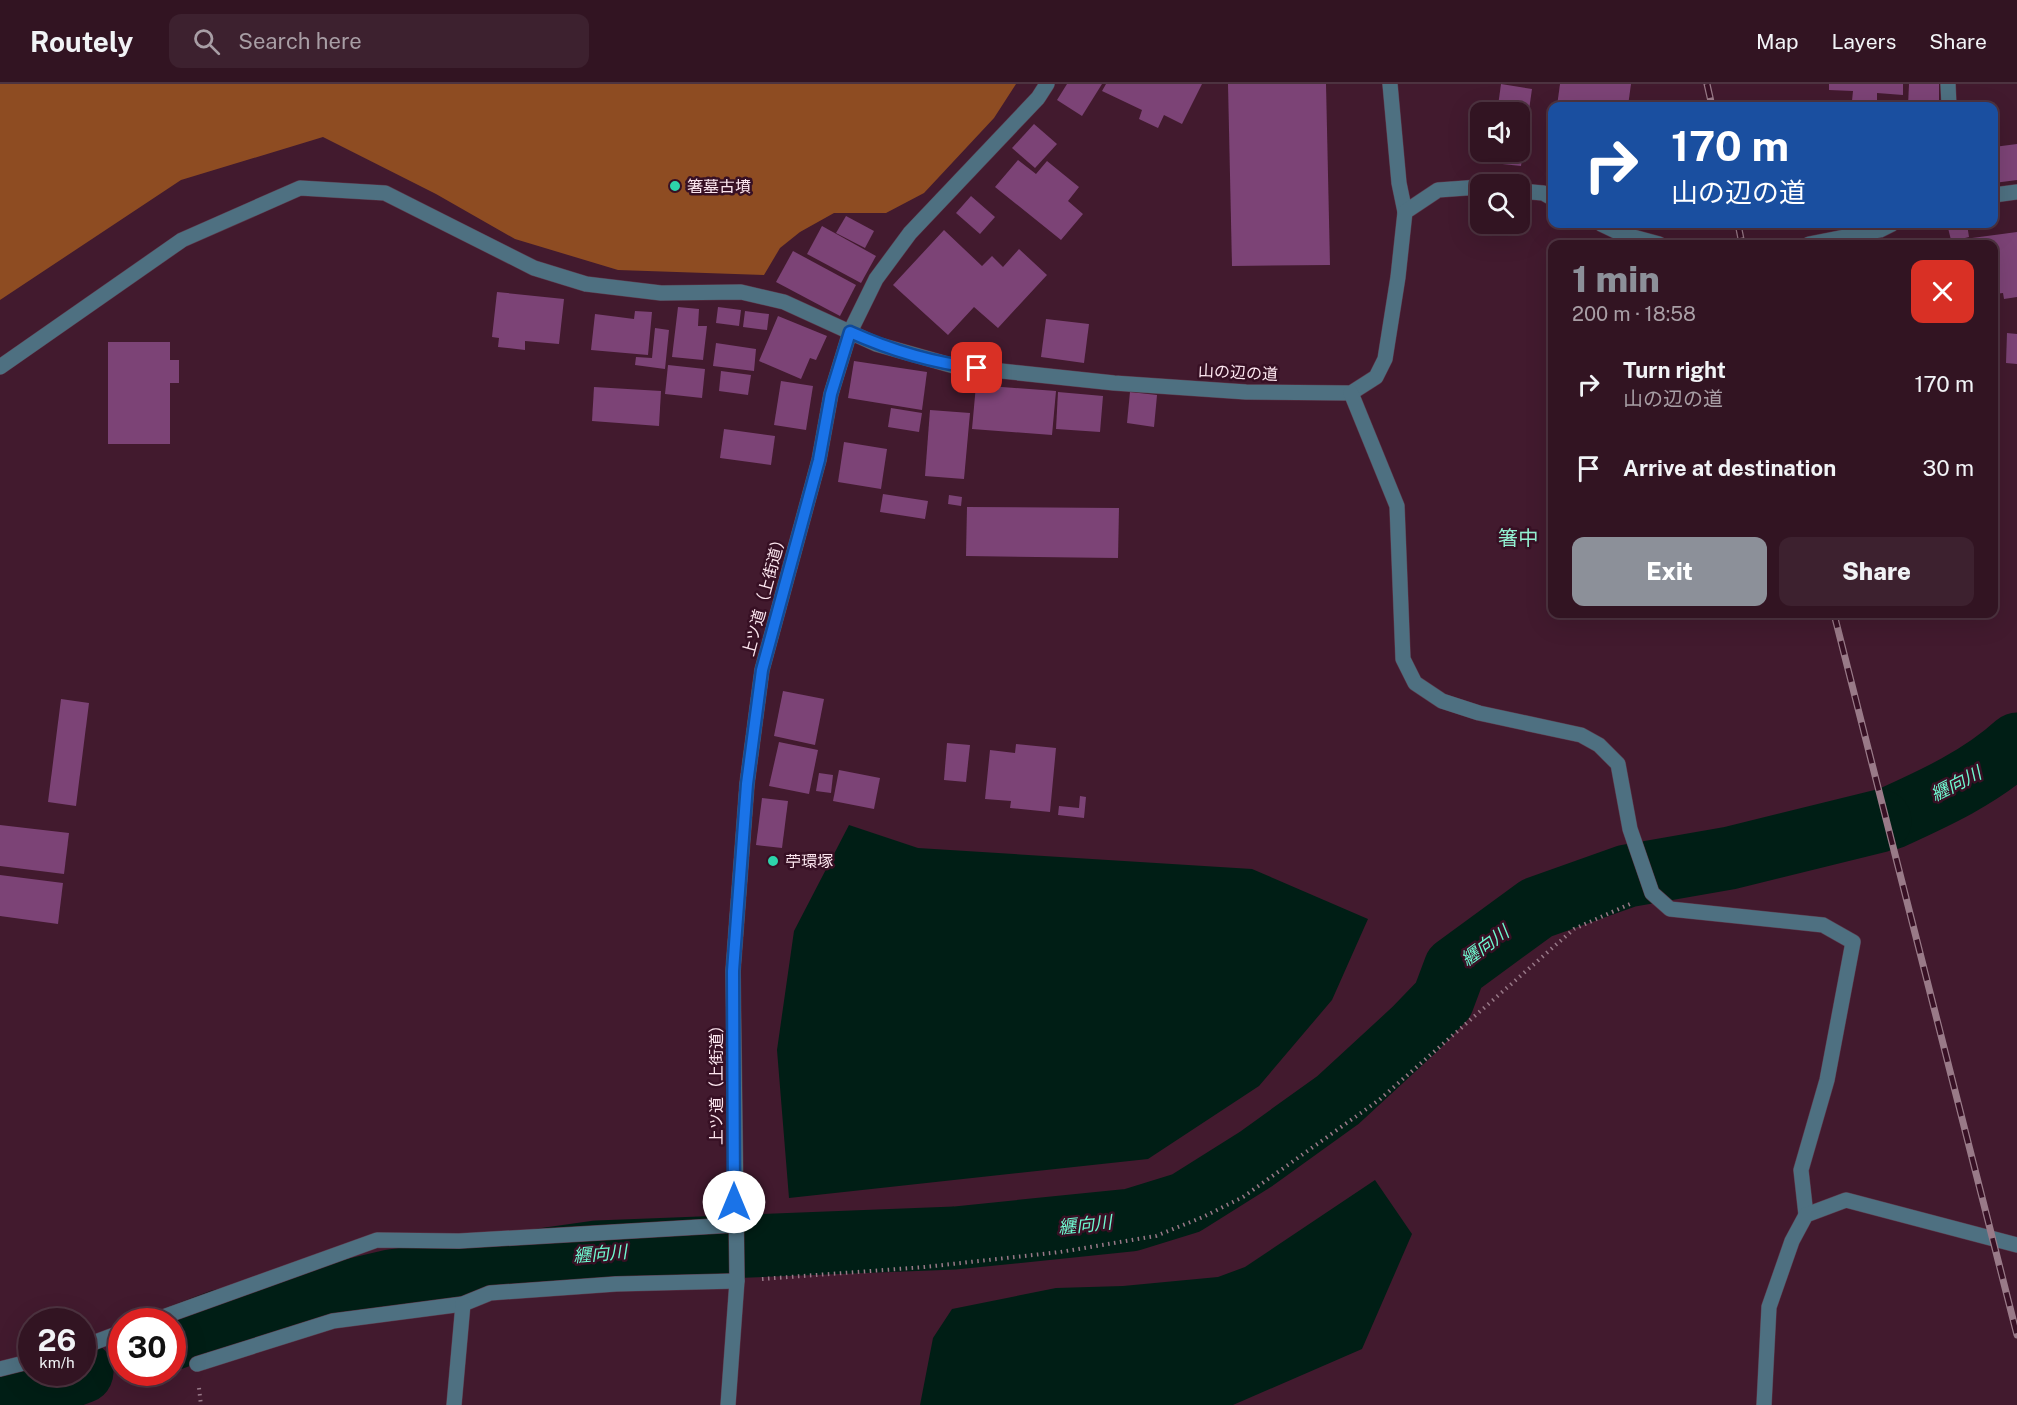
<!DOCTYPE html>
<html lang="en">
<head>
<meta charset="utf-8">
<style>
	:root { --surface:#321422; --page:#3d212f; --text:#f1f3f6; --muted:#a89ea5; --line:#4d3340; --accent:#8c9099 }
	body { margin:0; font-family:"Public Sans","Noto Sans JP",sans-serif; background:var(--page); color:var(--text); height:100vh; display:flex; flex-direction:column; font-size:22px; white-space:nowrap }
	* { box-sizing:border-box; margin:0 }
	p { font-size:20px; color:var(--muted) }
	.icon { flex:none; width:33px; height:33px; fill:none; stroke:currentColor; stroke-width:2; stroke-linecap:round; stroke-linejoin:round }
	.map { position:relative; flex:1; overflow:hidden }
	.details { position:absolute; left:1548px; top:156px; width:450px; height:378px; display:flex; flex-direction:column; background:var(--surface); border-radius:12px; box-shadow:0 6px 24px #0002,0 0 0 2px var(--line) }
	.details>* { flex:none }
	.top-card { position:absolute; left:1548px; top:18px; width:450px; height:126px; border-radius:12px; box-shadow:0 6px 24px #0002,0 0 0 2px var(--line); background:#1a4fa0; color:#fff; overflow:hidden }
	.controls { position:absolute; left:1470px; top:18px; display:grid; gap:12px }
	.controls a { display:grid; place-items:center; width:60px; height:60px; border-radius:12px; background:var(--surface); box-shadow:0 6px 24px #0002,0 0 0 2px var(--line); font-size:30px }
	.speed { position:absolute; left:18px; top:1224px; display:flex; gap:12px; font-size:30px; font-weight:700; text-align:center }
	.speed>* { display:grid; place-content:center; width:78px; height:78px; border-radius:50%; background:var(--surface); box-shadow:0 6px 24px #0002,0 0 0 2px var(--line); line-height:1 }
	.speed small { font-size:15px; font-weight:400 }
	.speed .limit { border:9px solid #d22; background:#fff; color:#111 }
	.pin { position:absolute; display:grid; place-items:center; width:51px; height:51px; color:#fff; margin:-26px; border-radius:12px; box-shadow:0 3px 9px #0006 }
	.me { position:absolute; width:66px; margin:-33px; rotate:0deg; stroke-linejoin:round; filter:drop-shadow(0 0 4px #0008) }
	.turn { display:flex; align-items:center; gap:21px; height:126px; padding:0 24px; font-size:27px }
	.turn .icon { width:78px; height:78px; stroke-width:2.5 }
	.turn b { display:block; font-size:42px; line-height:51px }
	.round { display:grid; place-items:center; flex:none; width:63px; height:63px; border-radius:12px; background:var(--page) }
	.headline { display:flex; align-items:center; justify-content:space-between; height:102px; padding:0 24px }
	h1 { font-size:36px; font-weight:800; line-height:45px; color:var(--accent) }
	.primary-button { display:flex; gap:12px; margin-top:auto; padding:12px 24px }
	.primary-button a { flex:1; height:69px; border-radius:12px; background:var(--accent); color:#fff; font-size:24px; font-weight:800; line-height:69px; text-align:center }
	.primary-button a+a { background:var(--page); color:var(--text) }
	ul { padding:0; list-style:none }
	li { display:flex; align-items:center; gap:18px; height:84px; padding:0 24px }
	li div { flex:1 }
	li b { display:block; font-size:22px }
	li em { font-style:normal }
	header { display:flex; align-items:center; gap:36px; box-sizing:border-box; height:84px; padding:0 30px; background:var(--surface); border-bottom:2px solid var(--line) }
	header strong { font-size:28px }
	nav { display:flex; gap:33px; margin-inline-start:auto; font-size:21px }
	.search { width:420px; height:54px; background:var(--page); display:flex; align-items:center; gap:15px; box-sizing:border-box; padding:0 21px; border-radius:12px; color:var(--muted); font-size:22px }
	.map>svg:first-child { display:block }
	.forest { fill:#8e4c22 }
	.water { fill:#001e15 }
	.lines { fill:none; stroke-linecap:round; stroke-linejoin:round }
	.river { stroke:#001e15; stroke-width:63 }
	.building { fill:#7c4376 }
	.minor-casing { stroke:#5c3749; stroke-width:16 }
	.path { stroke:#987988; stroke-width:4; stroke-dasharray:1.5 4.5; stroke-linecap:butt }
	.minor { stroke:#4e7081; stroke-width:15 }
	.rail-casing { stroke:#997a88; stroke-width:7 }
	.rail { stroke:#371024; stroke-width:4.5; stroke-dasharray:14; stroke-linecap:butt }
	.route-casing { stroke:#114b97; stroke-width:15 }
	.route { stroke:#1a73e8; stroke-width:10 }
	.poi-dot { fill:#2dd4ab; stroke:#371024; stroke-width:2 }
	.labels { text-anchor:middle; stroke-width:5; stroke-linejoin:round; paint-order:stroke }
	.poi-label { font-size:16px; fill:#fce6ef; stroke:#371024; text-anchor:start }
	.street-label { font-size:16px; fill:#fce6ef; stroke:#371024 }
	.water-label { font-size:18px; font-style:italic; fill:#6ff9d0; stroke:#371024 }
	.quarter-label { font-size:20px; fill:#94f2d3; stroke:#371024 }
</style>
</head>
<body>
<header>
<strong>Routely</strong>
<div class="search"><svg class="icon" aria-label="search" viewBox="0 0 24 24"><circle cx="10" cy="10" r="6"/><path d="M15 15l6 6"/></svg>Search here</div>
<nav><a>Map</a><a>Layers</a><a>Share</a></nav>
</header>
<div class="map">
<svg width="2017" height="1321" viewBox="0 0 2017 1321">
	<rect width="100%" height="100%" fill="#421a2e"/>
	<path class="forest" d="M0 0H1016L994 34 924 109 886 129H834L800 148 780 164 764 191 618 186 515 155 436 110 323 53 181 96 0 216Z"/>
	<g class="water">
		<path d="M849 741 918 764 1252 785 1368 835 1332 916 1259 1002 1148 1075 789 1114 777 966 794 847Z"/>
		<path d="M1375 1096 1412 1150 1362 1265 1233 1321H920L933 1254 952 1225 1056 1204 1123 1202 1218 1193 1245 1183Z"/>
	</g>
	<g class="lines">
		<g class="river">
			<path d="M1891 734C1935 714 1981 693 2017 660"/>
			<path d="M172 1255 220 1237 391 1197 597 1168 955 1154 1131 1136 1186 1119 1256 1075 1338 1016 1415 945 1443 916 1455 884 1537 824 1627 792 1730 774 1880 737"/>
			<path d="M0 1318 82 1288"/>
		</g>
	</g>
	<g class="building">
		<path d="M1067 0H1102L1082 32 1057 16Z"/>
		<path d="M1106 0H1202L1182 40 1164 31 1158 44 1139 35 1142 26 1102 7Z"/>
		<path d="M1228 0H1326L1330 181 1232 182Z"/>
		<path d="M1501 0 1532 5 1529 26 1498 22Z"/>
		<path d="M1560 0H1631L1628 22H1557Z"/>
		<path d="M1829 0H1903V11L1877 9V19L1852 17 1853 7 1829 6Z"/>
		<path d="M1909 0H1939V22H1908Z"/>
		<path d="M1520 28 1528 29 1521 82 1493 79 1495 68H1520Z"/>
		<path d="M1034 40 1057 60 1035 84 1012 64Z"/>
		<path d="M2017 60V96L1994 99V63Z"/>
		<path d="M1018 76 1036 90 1047 77 1079 103 1068 117 1083 130 1061 156 995 103Z"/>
		<path d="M971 112 995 133 980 150 956 129Z"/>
		<path d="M846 132 874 147 865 164 836 149Z"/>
		<path d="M1947 140H1967L1969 153 1957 156 2017 148V213L2004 215 2003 209 1994 210V160H1952Z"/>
		<path d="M822 142 876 172 861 199 807 170Z"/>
		<path d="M944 146 982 182 992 172 1003 183 1019 165 1047 191 998 244 974 223 948 251 893 201Z"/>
		<path d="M793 167 856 201 840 232 776 198Z"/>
		<path d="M497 208 564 215 559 260 525 257V266L498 263 499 254 492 253Z"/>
		<path d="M678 223 699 225 698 242H707L703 276 672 273Z"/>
		<path d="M718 223 741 226 739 242 716 239Z"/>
		<path d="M635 227 652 228 648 271 591 266 595 230 634 235Z"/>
		<path d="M745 227 769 230 767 246 743 243Z"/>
		<path d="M778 232 827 252 816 276 810 274 801 295 759 277Z"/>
		<path d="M1046 235 1089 240 1084 279 1041 273Z"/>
		<path d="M655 244 669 246 665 285 635 281 636 273 652 274Z"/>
		<path d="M2007 249 2017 250V280L2006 279Z"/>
		<path d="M108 258H170V276H179V299H170V360H108Z"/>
		<path d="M716 259 756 265 754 287 713 282Z"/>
		<path d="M854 277 927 288 922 326 848 314Z"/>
		<path d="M668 281 705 285 702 314 665 310Z"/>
		<path d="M721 287 751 291 748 311 719 307Z"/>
		<path d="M781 297 813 302 806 346 774 341Z"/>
		<path d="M976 301 1056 307 1052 351 972 345Z"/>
		<path d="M594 303 661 307 659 342 592 337Z"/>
		<path d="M1058 308 1103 312 1100 348 1056 345Z"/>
		<path d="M1130 308 1157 311 1154 343 1127 339Z"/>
		<path d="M891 324 922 329 919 348 888 343Z"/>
		<path d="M930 326 970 329 964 395 925 392Z"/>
		<path d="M724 345 775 352 771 381 720 374Z"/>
		<path d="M844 358 887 365 881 405 838 398Z"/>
		<path d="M883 410 928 417 925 435 880 428Z"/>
		<path d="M949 411 962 413 961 422 948 420Z"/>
		<path d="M967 423 1119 424 1118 474 966 472Z"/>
		<path d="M783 607 824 615 815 661 774 652Z"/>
		<path d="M61 615 89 619 76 722 48 718Z"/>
		<path d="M779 658 818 666 809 710 769 702Z"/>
		<path d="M947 659 970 661 966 698 944 696Z"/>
		<path d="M1016 660 1056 664 1050 728 1010 724 1011 717 985 715 990 666 1015 669Z"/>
		<path d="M839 686 880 694 874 725 833 717Z"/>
		<path d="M819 689 833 691 831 709 816 707Z"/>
		<path d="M1080 712 1086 713 1084 734 1058 731 1059 722 1079 724Z"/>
		<path d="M762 714 788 717 782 764 756 761Z"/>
		<path d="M0 741 69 749 64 790 0 782Z"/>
		<path d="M0 791 63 799 58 840 0 832Z"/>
	</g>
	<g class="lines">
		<defs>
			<g id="minor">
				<path d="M1390 0 1399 99 1405 128"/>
				<path d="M1948 0 1949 22"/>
				<path d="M1520 107 1543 109 1552 114"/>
				<path d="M1994 111 2017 108"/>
				<path d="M1601 140 1622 150 1659 160"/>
				<path d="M1809 160 1880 146 1892 140"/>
				<path d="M0 283 182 156 300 104 385 109 534 184 586 200 661 209 741 208 784 218 876 260 954 282 1114 299 1246 308 1351 309 1376 293 1385 275 1398 193 1405 128 1438 106 1480 103"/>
				<path d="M1351 309 1397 422 1403 575 1415 599 1442 617 1479 629 1581 651 1599 661 1618 680 1630 745 1652 809 1670 825 1823 841 1853 858 1827 996 1801 1086 1806 1131"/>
				<path d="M149 1238 377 1156 459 1157 734 1141"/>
				<path d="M82 1263 122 1248"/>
				<path d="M197 1280 333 1237 463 1220 490 1209 616 1200 737 1197"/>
				<path d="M0 1285 32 1277"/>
				<path d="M454 1321 463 1220"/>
				<path d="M728 1321 737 1197 733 887 747 700 762 586 819 376 831 310 850 248 876 195 910 149 1038 14 1047 0"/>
				<path d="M1764 1321 1769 1223 1792 1157 1806 1131 1846 1116 2017 1161"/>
			</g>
		</defs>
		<use href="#minor" class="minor-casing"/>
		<g class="path">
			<path d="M762 1195 925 1183 1060 1168 1156 1152 1203 1133 1243 1113 1379 1016 1574 845 1630 820"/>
			<path d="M199 1304 201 1321"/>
		</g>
		<use href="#minor" class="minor"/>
		<defs>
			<g id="rail">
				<path d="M1707 0 1712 22"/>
				<path d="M1738 140 1742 160"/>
				<path d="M1834 530 2017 1251"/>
			</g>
		</defs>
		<use href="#rail" class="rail-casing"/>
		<use href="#rail" class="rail"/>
	</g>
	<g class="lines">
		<defs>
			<path id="route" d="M734 1118 733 887 747 700 762 586 819 376 831 310 850 248C890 266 934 279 977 284"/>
		</defs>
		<use href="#route" class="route-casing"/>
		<use href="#route" class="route"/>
	</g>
	<g class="poi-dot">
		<circle cx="675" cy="102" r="6"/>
		<circle cx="773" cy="777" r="6"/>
	</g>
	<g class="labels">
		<g class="poi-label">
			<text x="687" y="108">箸墓古墳</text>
			<text x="785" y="783">苧環塚</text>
		</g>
		<g class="street-label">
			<text transform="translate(1238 288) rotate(3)" y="6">山の辺の道</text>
			<text transform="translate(764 510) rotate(-75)" y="6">上ツ道（上街道）</text>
			<text transform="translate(716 997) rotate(-90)" y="6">上ツ道（上街道）</text>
		</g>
		<g class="water-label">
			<text transform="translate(1956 700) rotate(-27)" y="6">纒向川</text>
			<text transform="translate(1485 862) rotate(-36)" y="6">纒向川</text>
			<text transform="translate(1085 1141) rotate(-6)" y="6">纒向川</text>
			<text transform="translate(600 1170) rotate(-5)" y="6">纒向川</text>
		</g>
		<g class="quarter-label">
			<text x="1518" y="461">箸中</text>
		</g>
	</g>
</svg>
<div class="controls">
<a><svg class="icon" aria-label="sound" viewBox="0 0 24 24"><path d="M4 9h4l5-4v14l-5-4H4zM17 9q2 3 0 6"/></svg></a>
<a><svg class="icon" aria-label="search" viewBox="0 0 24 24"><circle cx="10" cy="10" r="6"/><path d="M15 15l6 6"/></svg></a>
</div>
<div class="speed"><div>26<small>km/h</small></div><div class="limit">30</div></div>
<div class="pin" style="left:977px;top:284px;background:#d93025"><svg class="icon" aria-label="arrive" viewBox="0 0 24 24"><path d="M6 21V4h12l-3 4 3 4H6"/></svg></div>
<svg class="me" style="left:734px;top:1118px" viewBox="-20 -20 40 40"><circle r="19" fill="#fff"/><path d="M0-13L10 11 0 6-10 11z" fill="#1a73e8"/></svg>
<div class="top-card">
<div class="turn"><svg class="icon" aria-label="right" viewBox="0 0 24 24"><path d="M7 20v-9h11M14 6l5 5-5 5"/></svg><div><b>170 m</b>山の辺の道</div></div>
</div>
<section class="details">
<div class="headline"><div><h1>1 min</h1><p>200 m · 18:58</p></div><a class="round" style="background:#d93025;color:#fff"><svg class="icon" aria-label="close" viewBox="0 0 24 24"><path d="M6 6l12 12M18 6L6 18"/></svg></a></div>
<ul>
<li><svg class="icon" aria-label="right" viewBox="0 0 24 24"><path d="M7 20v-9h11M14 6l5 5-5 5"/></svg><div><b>Turn right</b><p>山の辺の道</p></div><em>170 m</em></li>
<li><svg class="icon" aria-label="arrive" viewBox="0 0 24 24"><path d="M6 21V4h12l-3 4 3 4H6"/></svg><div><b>Arrive at destination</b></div><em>30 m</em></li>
</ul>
<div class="primary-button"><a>Exit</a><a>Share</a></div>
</section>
</div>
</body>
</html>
